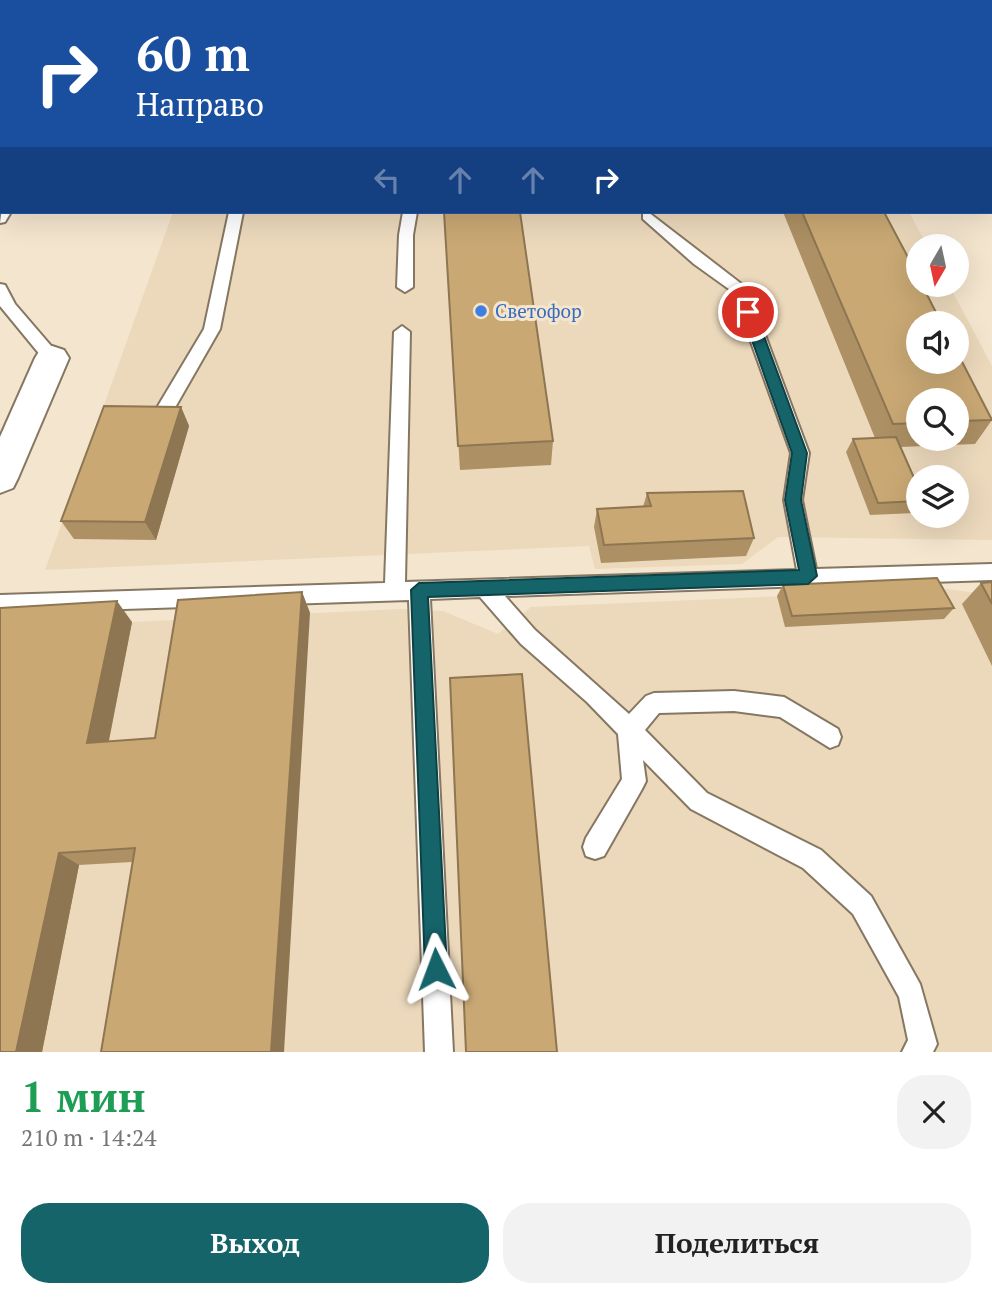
<!DOCTYPE html>
<html lang="ru">
<head>
<meta charset="utf-8">
<style>
	:root { --surface:#fff; --page:#f2f2f2; --text:#222; --muted:#767676; --accent:#156469 }
	body { margin:0; font-family:"PT Serif",serif; background:var(--page); color:var(--text); height:100vh; display:flex; flex-direction:column; font-size:26px; white-space:nowrap }
	* { box-sizing:border-box; margin:0 }
	p { font-size:23px; color:var(--muted) }
	.icon { flex:none; width:38px; height:38px; fill:none; stroke:currentColor; stroke-width:2; stroke-linecap:round; stroke-linejoin:round }
	.map { position:relative; height:1052px; overflow:hidden }
	.details { display:flex; flex-direction:column; background:var(--surface); flex:1 }
	.details>* { flex:none }
	.banner { position:absolute; left:0px; top:0px; width:992px; height:214px; box-shadow:0 7px 28px #0002; background:#1a4fa0; color:#fff; overflow:hidden }
	.needle { width:46px; rotate:189deg }
	.tools { position:absolute; left:906px; top:234px; display:grid; gap:14px }
	.tools a { display:grid; place-items:center; width:63px; height:63px; border-radius:50%; background:var(--surface); box-shadow:0 7px 28px #0002; font-size:35px }
	.pin { position:absolute; display:grid; place-items:center; width:60px; height:60px; color:#fff; margin:-30px; border:4px solid #fff; border-radius:50%; box-shadow:0 2px 7px #0007 }
	.me { position:absolute; width:77px; margin:-38px; rotate:357deg; stroke-linejoin:round; filter:drop-shadow(0 0 5px #0008) }
	.turn { display:flex; align-items:center; gap:24px; height:147px; padding:0 21px; font-size:32px }
	.turn .icon { width:91px; height:91px; stroke-width:2.5 }
	.turn b { display:block; font-size:49px; line-height:60px }
	.lanes { display:flex; align-items:center; height:66px; padding:0 21px; background:#0003; justify-content:center; gap:35px; direction:ltr }
	.lanes .off { opacity:.35 }
	.round { display:grid; place-items:center; flex:none; width:74px; height:74px; border-radius:28px; background:var(--page) }
	.overview { display:flex; align-items:center; justify-content:space-between; height:119px; padding:0 21px }
	h1 { font-size:42px; font-weight:800; line-height:52px; color:#1e9e55 }
	.primary-button { display:flex; gap:14px; margin-top:auto; padding:14px 21px }
	.primary-button a { flex:1; height:80px; border-radius:28px; background:var(--accent); color:#fff; font-size:28px; font-weight:800; line-height:80px; text-align:center }
	.primary-button a+a { background:var(--page); color:var(--text) }
	.map>svg:first-child { display:block }
	.built { fill:#ecd9bc; fill-rule:evenodd }
	.lines { fill:none; stroke-linecap:round; stroke-linejoin:round }
	.lane-casing { stroke:#857762; stroke-width:4 }
	.street-casing { stroke:#857762; stroke-width:4 }
	.lane { fill:#fff; fill-rule:evenodd }
	.street { fill:#fff; fill-rule:evenodd }
	.tram { stroke:#534c40; stroke-width:2 }
	.wall { fill:#ad9064; fill-rule:evenodd }
	.shaded-wall { fill:#8d7651 }
	.building { fill:#c9a874; stroke:#8d7651; stroke-width:2 }
	.route { fill:#156469; stroke:#0e4144; stroke-width:2 }
	.shop-dot { fill:#3f7fe0; stroke:#f4e5ce; stroke-width:2.5 }
	.labels { text-anchor:middle; stroke-width:6; stroke-linejoin:round; paint-order:stroke }
	.shop-label { font-size:19px; fill:#366cbe; stroke:#f4e5ce; text-anchor:start }
</style>
</head>
<body>
<div class="map">
<svg width="992" height="1052" viewBox="0 0 992 1052">
	<rect width="100%" height="100%" fill="#f4e5ce"/>
	<g class="built">
		<path d="M173 212H909L928 247H919V285H949L992 366V540L778 537 742 564 595 569 589 546 45 570ZM919 324H957V362H919ZM919 401H957V439H919ZM919 478H957V516H919Z"/>
		<path d="M947 589 992 595V1052H0V633L132 622 400 609 443 611 498 634 531 607Z"/>
	</g>
	<g class="lines">
		<defs>
			<g id="lane">
				<path d="M110 0H120L109 2Z"/>
				<path d="M219 0H229L218 2Z"/>
				<path d="M254 0H267L268 2H255Z"/>
				<path d="M371 0H388L370 2Z"/>
				<path d="M873 0H913L914 2H874Z"/>
				<rect x="990" y="6" width="2" height="6"/>
				<path d="M2 208V212H11L5 222 0 223Z"/>
				<path d="M229 212H243L220 329 173 411H161L158 406 204 329Z"/>
				<path d="M403 212H417L413 235V287L405 292 397 287 399 235Z"/>
				<path d="M648 212 748 289 809 453 802 500 816 569 992 564V580L505 596 535 630 629 714 646 696 654 693 734 691 784 697 838 729 841 737 838 745 830 748 780 717 734 711 659 713 645 730 707 793 821 850 871 896 920 984 937 1044 933 1052H902L908 1040 899 997 853 914 803 868 691 809 643 760 646 781 642 789 604 856 595 859 586 856 583 847 586 838 622 779 618 734 587 702 521 644 480 597 430 599 453 1052H425L409 600 0 613V595L385 583 394 332 402 326 410 332 405 582 797 570 784 500 791 453 733 292 694 264 643 219V213Z"/>
				<path d="M0 284 5 285 15 304 58 354 60 358 58 362H46L0 306Z"/>
			</g>
			<path id="street" d="M52 346 64 350 69 358 18 478 13 488 0 493V437L35 358 40 350Z"/>
		</defs>
		<use href="#lane" class="lane-casing"/>
		<use href="#street" class="street-casing"/>
		<use href="#lane" class="lane"/>
		<use href="#street" class="street"/>
		<g class="tram">
			<path d="M223 0 226 2"/>
			<path d="M241 0 244 2"/>
		</g>
	</g>
	<g class="wall">
		<path d="M444 212 553 441 551 465 460 470Z"/>
		<path d="M783 212H884L992 420 975 444 901 447 919 489V508L915 513 870 515 846 452 853 439 875 438ZM919 401H957V439H919Z"/>
		<path d="M181 407 189 426 156 540 74 539 61 521Z"/>
		<path d="M647 493 754 538 746 556 601 563 594 527 597 509 643 507Z"/>
		<path d="M992 582V666L962 604 981 583Z"/>
		<path d="M783 585 954 608 944 619 785 627 777 596Z"/>
		<path d="M302 592 310 613 132 862 79 865 42 1052 0 608 132 622 109 741 155 738Z"/>
	</g>
	<g class="shaded-wall">
		<path d="M181 407 189 426 156 540 145 522Z"/>
		<path d="M302 592 310 613 284 1052H271Z"/>
		<path d="M117 601 132 622 105 759 87 743Z"/>
		<path d="M59 853 79 865 42 1052H16Z"/>
	</g>
	<g class="building">
		<path d="M444 212H520L553 441 458 446Z"/>
		<path d="M802 212H884L919 278V285H922L942 324H919V362H957V352L992 420 957 421V401H919V423L893 424Z"/>
		<path d="M104 406 181 407 145 522 61 521Z"/>
		<path d="M896 437 919 489V501L878 503 853 439Z"/>
		<path d="M743 491 754 538 604 545 597 509 651 506 647 493Z"/>
		<path d="M937 578 954 608 792 616 783 585Z"/>
		<path d="M992 582V604L981 583Z"/>
		<path d="M302 592 271 1052H101L135 848 59 853 16 1052H0V608L117 601 87 743 155 738 178 600Z"/>
		<path d="M522 674 557 1052H466L450 678Z"/>
	</g>
	<path class="route" d="M748 308 755 312 807 453 801 500 817 576 808 584 428 597 447 969 443 977 436 980 428 977 425 969 411 590 419 583 799 570 785 500 792 453 742 312Z"/>
	<circle class="shop-dot" cx="481" cy="311" r="7"/>
	<g class="labels">
		<g class="shop-label">
			<text x="495" y="318">Светофор</text>
		</g>
	</g>
</svg>
<div class="tools">
<a><svg class="needle" viewBox="-14 -14 28 28"><path d="M0-13l5 13h-10z" fill="#e53935"/><path d="M0 13l5-13h-10z" fill="#767676"/></svg></a>
<a><svg class="icon" aria-label="sound" viewBox="0 0 24 24"><path d="M4 9h4l5-4v14l-5-4H4zM17 9q2 3 0 6"/></svg></a>
<a><svg class="icon" aria-label="search" viewBox="0 0 24 24"><circle cx="10" cy="10" r="6"/><path d="M15 15l6 6"/></svg></a>
<a><svg class="icon" aria-label="layers" viewBox="0 0 24 24"><path d="M12 4l9 5-9 5-9-5zM3 14l9 5 9-5"/></svg></a>
</div>
<div class="pin" style="left:748px;top:312px;background:#d93025"><svg class="icon" aria-label="arrive" viewBox="0 0 24 24"><path d="M6 21V4h12l-3 4 3 4H6"/></svg></div>
<svg class="me" style="left:436px;top:969px" viewBox="-20 -20 40 40"><path d="M0-17L14 15 0 8-14 15z" fill="#156469" stroke="#fff" stroke-width="4"/></svg>
<div class="banner">
<div class="turn"><svg class="icon" aria-label="right" viewBox="0 0 24 24"><path d="M7 20v-9h11M14 6l5 5-5 5"/></svg><div><b>60 m</b>Направо</div></div>
<div class="lanes"><svg class="icon off" aria-label="left" viewBox="0 0 24 24"><path d="M17 20v-9H6M10 6l-5 5 5 5"/></svg><svg class="icon off" aria-label="ahead" viewBox="0 0 24 24"><path d="M12 20V5M6 11l6-6 6 6"/></svg><svg class="icon off" aria-label="ahead" viewBox="0 0 24 24"><path d="M12 20V5M6 11l6-6 6 6"/></svg><svg class="icon" aria-label="right" viewBox="0 0 24 24"><path d="M7 20v-9h11M14 6l5 5-5 5"/></svg></div>
</div>
</div>
<section class="details">
<div class="overview"><div><h1>1 мин</h1><p>210 m · 14:24</p></div><a class="round"><svg class="icon" aria-label="close" viewBox="0 0 24 24"><path d="M6 6l12 12M18 6L6 18"/></svg></a></div>
<div class="primary-button"><a>Выход</a><a>Поделиться</a></div>
</section>
</body>
</html>
